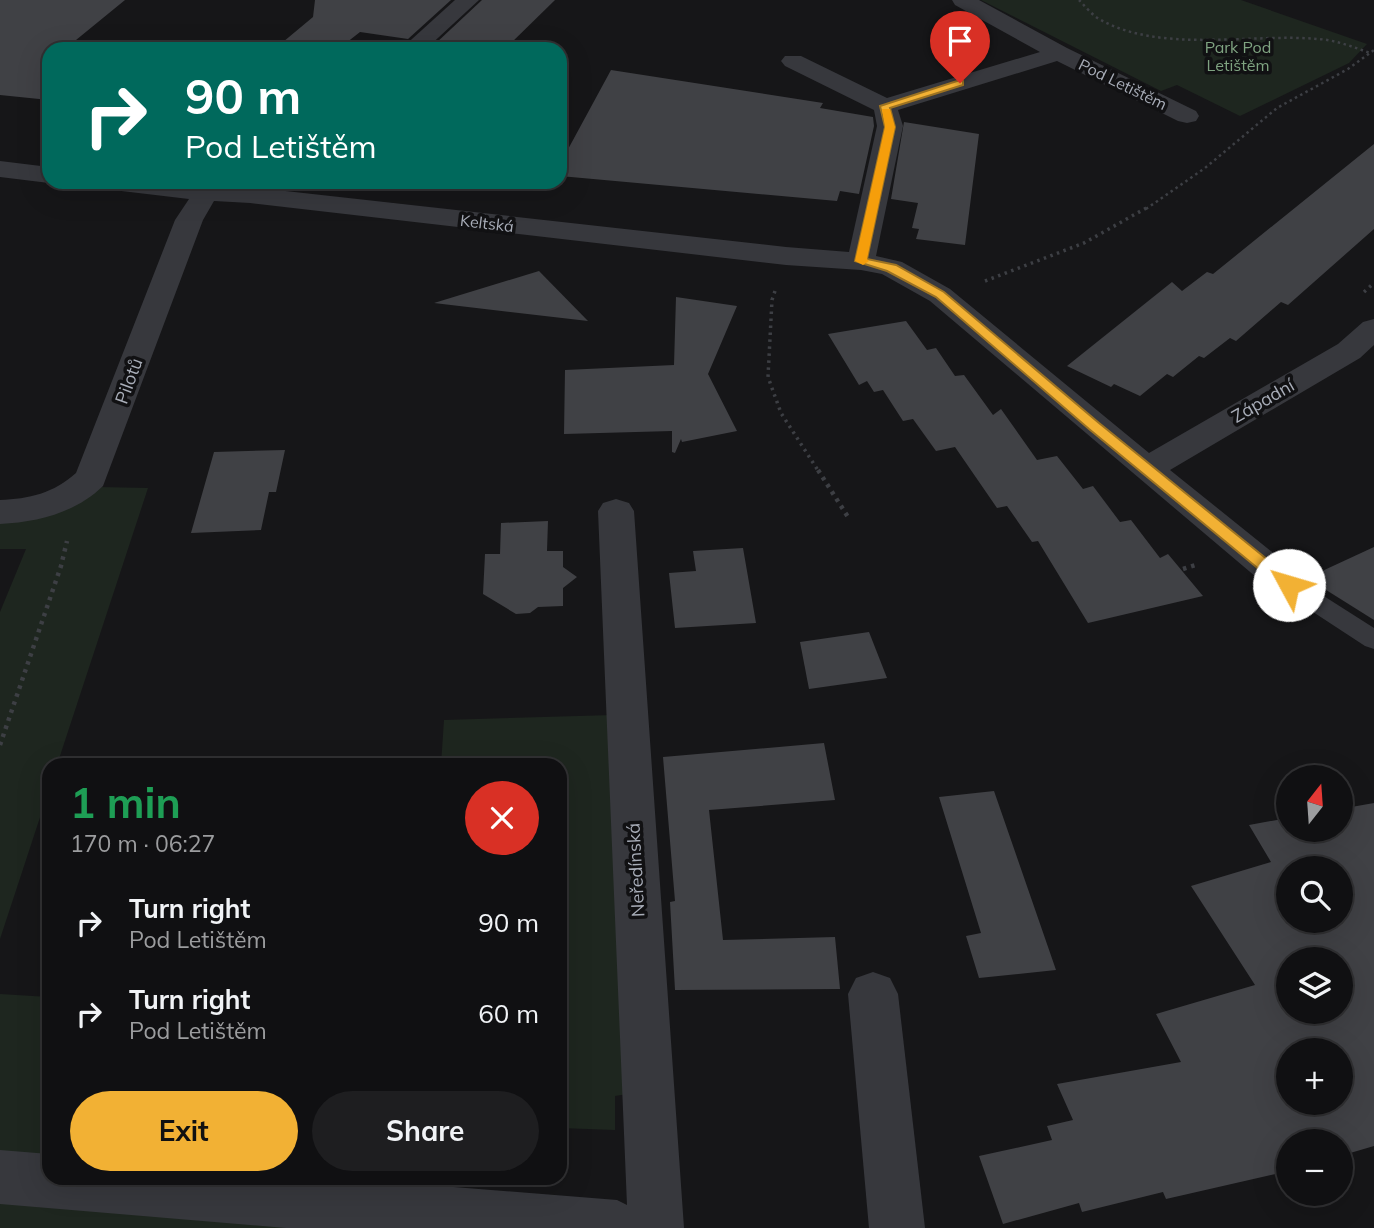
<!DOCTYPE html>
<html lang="en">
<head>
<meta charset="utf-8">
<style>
	:root { --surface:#101012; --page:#1e1e20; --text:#f1f3f6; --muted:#9c9d9f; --line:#303032; --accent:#f2b134 }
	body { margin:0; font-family:Mulish,sans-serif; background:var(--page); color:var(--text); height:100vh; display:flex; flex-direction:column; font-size:26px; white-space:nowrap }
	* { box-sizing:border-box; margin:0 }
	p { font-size:23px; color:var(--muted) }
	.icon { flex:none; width:38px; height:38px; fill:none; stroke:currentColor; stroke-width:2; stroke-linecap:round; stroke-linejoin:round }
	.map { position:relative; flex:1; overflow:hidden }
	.drawer { position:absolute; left:42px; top:758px; width:525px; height:427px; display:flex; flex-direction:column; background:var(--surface); border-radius:21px; box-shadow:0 7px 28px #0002,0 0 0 2px var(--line) }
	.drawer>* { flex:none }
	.guide { position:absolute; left:42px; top:42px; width:525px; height:147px; border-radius:21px; box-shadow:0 7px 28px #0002,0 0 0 2px var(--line); background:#00695c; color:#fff; overflow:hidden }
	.needle { width:46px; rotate:17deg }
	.buttons { position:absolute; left:1276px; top:765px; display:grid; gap:14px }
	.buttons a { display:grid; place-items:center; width:77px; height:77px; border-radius:50%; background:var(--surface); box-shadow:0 7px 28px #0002,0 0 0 2px var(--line); font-size:35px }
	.pin { position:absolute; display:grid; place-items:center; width:60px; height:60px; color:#fff; margin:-72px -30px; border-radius:50% 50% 50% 0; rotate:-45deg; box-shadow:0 0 7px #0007 }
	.pin .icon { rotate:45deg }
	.me { position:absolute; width:77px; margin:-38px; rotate:309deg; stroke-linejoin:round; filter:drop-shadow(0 0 5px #0008) }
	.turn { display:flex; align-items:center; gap:24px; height:147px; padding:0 28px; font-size:32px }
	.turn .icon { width:91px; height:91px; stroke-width:2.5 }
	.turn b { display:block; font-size:49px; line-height:60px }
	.round { display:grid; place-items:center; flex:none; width:74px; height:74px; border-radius:37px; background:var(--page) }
	.headline { display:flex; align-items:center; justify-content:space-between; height:119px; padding:0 28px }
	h1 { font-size:42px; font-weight:700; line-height:52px; color:#1e9e55 }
	.primary-button { display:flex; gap:14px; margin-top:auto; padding:14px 28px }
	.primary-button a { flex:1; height:80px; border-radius:42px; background:var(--accent); color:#111; font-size:28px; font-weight:700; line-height:80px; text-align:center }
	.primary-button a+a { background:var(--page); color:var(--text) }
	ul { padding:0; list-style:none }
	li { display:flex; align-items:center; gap:21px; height:91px; padding:0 28px }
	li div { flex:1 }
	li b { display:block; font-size:26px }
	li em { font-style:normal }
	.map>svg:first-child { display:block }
	.green { fill:#1e261f }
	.building { fill:#404145; fill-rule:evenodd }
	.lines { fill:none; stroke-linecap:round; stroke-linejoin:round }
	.path-far2 { stroke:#3d3f44; stroke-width:2.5; stroke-dasharray:2.5 3.5; stroke-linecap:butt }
	.path-far1 { stroke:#3d3f44; stroke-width:3.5; stroke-dasharray:2.5 4.5; stroke-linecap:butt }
	.path { stroke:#3d3f44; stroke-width:4.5; stroke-dasharray:3.5 5; stroke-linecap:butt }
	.lane { fill:#37383d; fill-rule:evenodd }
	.street { fill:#37383d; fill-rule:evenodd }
	.route { fill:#f2b134; stroke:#9d7322; stroke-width:2 }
	.slow { fill:#f59e0b }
	.labels { text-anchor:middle; stroke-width:7; stroke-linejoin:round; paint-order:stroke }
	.far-park-label { font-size:16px; fill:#7fa381; stroke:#111113 }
	.far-street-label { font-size:16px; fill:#a8adb8; stroke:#111113 }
	.street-label { font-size:18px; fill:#a8adb8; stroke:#111113 }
</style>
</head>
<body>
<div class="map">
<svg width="1374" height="1228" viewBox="0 0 1374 1228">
	<rect width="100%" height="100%" fill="#161618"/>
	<g class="green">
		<path d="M981 0H1241L1367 44 1349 63 1240 116 1177 85 1161 91Z"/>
		<path d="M98 487 148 488 57 765H49V790L0 939V612L26 549H0V521Z"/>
		<path d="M613 715 640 1092 615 1096V1130L560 1128V765H441L444 720Z"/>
		<path d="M0 994 49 997V1178H338L322 1228H0Z"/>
	</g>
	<g class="building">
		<path d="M0 0H125L65 49H49V100L0 95Z"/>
		<path d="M315 0H451L408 39 360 32 346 43 283 42 313 17Z"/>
		<path d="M482 0H555L505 49H468L435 44Z"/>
		<path d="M611 70 823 103 820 108 873 117 874 126 859 194 840 191 837 201 560 176V164Z"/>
		<path d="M904 122 979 134 965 245 916 239 919 229 912 228 918 203 891 199Z"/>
		<path d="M1374 144V229L1288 305 1281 302 1236 341 1230 338 1204 358 1199 356 1173 377 1167 374 1140 396 1114 384 1111 387 1067 366 1172 282 1182 291 1207 272 1213 274Z"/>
		<path d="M539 271 588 321 434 303Z"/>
		<path d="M676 297 737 306 708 374 737 431 682 442 681 439 675 453 672 452V431L564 434 565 370 674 365Z"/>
		<path d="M906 321 927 350 936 348 955 376 964 375 993 415 1001 409 1037 460 1057 456 1083 489 1093 486 1120 522 1131 520 1160 558 1168 554 1203 596 1088 623 1038 541 1032 542 1007 506 997 508 955 447 936 451 913 419 903 421 883 390 874 392 867 381 859 385 828 334Z"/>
		<path d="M285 450 276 492H269L261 530 191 533 214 452Z"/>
		<path d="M548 521 547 551H563V567L577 577 563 588V606L538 607 530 613 516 614 483 594 485 554H500L501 523Z"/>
		<path d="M1374 547V620L1307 578Z"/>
		<path d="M743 548 756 623 675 628 669 573 696 571 693 551Z"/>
		<path d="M869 632 887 678 809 689 800 642Z"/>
		<path d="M824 743 835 800 709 810 723 940 835 937 840 989 675 990 670 902 675 901 663 757Z"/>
		<path d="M994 791 1056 970 979 978 966 936 981 933 939 797Z"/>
		<path d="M1374 803V1146L1340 1156V1141H1288V1171L1166 1199 1163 1192 1082 1212 1079 1203 1003 1224 979 1156 1052 1140 1047 1126 1073 1120 1057 1084 1181 1062 1156 1014 1255 985 1191 886 1271 862 1249 825 1288 818V830H1340V809ZM1288 868H1340V920H1288ZM1288 959H1340V1012H1288ZM1288 1050H1340V1102H1288Z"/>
	</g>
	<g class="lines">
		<g class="path-far2">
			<path d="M1079 0C1085 6 1091 14 1099 19 1160 54 1250 33 1318 39 1336 40 1353 47 1370 53"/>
			<path d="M1146 209 1205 168 1277 108 1348 69 1374 50"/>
		</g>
		<g class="path-far1">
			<path d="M985 281 1084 243 1148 207"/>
			<path d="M775 291 772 300 768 377 781 413 819 472"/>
			<path d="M1364 292 1374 283"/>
		</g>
		<g class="path">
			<path d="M818 470 848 517"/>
			<path d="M1183 569 1199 564"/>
			<path d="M0 745 61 566 67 541"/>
		</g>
		<path class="lane" d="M1289 577 1297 579 1374 628V649L1365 646 1281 591 1277 585 1281 579Z"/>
		<g class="street">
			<path d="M455 0H479L426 49H401Z"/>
			<path d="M952 0H979L1067 48 1196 111 1199 116 1196 121 1187 123 1178 121 1057 61 898 110 903 126 876 256 902 262 950 289 1149 453 1338 344 1363 322 1374 319V345L1360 358 1170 470 1302 576 1308 585 1302 594 1289 598 1276 594 930 301 882 274 861 270 786 265 250 203 214 201 203 220 103 486C75 513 38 522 0 524V500C29 499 54 493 76 473L175 220 189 199 113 190 104 188 100 182H181L250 187 786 247 849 252 877 126 874 110 785 66 781 61 785 56H801L887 98 1040 52 955 5Z"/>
			<path d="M0 161 49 167V182H53L49 183 0 177Z"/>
			<path d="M616 499 629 503 634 511 684 1228H286L0 1204V1150L49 1154V1178H341L617 1200 627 1205 598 511 603 503Z"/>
			<path d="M873 972 890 978 898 994 925 1228H869L848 994 856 978Z"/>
		</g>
	</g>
	<path class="route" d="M960 80 963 81V85L890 108 895 127 867 259 896 265 944 292 1099 423 1294 581 1297 585 1294 589H1283L1089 429 936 297 887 271 855 261 885 127 880 106Z"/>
	<path class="slow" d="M882 109H890L895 127 867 259 869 261 863 265 855 261 885 127Z"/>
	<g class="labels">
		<g class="far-park-label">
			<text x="1238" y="53">Park Pod<tspan x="1238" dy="18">Letištěm</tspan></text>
		</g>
		<g class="far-street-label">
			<text transform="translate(1123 84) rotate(26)" y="6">Pod Letištěm</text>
			<text transform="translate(487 223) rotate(7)" y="6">Keltská</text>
		</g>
		<g class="street-label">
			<text transform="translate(129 381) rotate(-70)" y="6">Pilotů</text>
			<text transform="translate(1263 401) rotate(-30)" y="6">Západní</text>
			<text transform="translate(636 870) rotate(-93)" y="6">Neředínská</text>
		</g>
	</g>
</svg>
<div class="buttons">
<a><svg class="needle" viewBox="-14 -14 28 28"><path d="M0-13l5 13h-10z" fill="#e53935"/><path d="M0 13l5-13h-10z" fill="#9c9d9f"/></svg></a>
<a><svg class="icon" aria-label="search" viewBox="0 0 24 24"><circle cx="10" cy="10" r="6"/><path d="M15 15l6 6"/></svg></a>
<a><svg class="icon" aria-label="layers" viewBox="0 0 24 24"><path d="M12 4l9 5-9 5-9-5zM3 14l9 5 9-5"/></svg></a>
<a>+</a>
<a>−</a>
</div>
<div class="pin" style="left:960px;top:83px;background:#d93025"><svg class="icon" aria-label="arrive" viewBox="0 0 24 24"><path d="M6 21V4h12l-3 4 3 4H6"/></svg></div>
<svg class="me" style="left:1289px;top:585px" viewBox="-20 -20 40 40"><circle r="19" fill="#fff"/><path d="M0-13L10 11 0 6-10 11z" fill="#f2b134"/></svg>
<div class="guide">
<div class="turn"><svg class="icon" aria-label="right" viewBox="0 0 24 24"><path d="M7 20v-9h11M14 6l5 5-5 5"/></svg><div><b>90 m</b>Pod Letištěm</div></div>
</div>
<section class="drawer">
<div class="headline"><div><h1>1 min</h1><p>170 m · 06:27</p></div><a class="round" style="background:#d93025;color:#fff"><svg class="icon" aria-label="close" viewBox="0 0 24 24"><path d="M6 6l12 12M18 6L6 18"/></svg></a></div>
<ul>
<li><svg class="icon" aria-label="right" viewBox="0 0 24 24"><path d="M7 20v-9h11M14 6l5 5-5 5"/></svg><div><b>Turn right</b><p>Pod Letištěm</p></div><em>90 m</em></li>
<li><svg class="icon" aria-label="right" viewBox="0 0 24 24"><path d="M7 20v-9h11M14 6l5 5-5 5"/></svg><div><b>Turn right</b><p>Pod Letištěm</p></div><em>60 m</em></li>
</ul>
<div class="primary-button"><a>Exit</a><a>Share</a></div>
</section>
</div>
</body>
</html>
